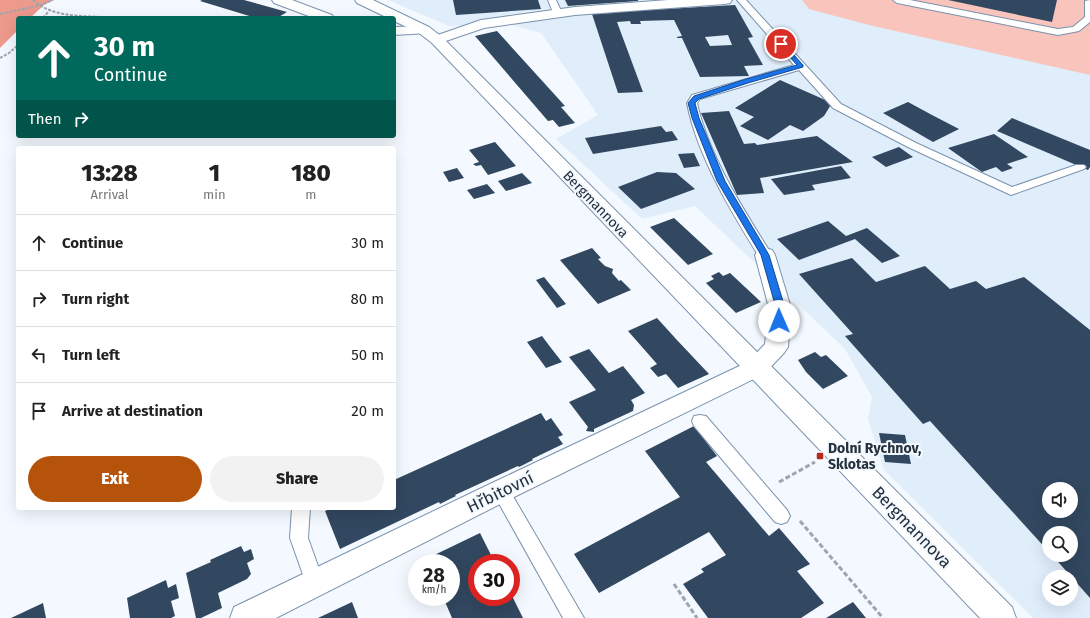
<!DOCTYPE html>
<html lang="en">
<head>
<meta charset="utf-8">
<style>
	:root { --surface:#fff; --page:#f2f2f2; --text:#222; --muted:#767676; --line:#e0e0e0; --accent:#b45309 }
	body { margin:0; font-family:"Fira Sans",sans-serif; background:var(--page); color:var(--text); height:100vh; display:flex; flex-direction:column; font-size:15px; white-space:nowrap }
	* { box-sizing:border-box; margin:0 }
	p { font-size:13px; color:var(--muted) }
	.icon { flex:none; width:22px; height:22px; fill:none; stroke:currentColor; stroke-width:2; stroke-linecap:round; stroke-linejoin:round }
	.map { position:relative; flex:1; overflow:hidden }
	.details { position:absolute; left:16px; top:146px; width:380px; height:364px; display:flex; flex-direction:column; background:var(--surface); border-radius:4px; box-shadow:0 4px 16px #0002 }
	.details>* { flex:none }
	.banner { position:absolute; left:16px; top:16px; width:380px; height:122px; border-radius:4px; box-shadow:0 4px 16px #0002; background:#00695c; color:#fff; overflow:hidden }
	.buttons { position:absolute; left:1042px; top:482px; display:grid; gap:8px }
	.buttons a { display:grid; place-items:center; width:36px; height:36px; border-radius:50%; background:var(--surface); box-shadow:0 4px 16px #0002; font-size:20px }
	.speed { position:absolute; left:408px; top:554px; display:flex; gap:8px; font-size:20px; font-weight:700; text-align:center }
	.speed>* { display:grid; place-content:center; width:52px; height:52px; border-radius:50%; background:var(--surface); box-shadow:0 4px 16px #0002; line-height:1 }
	.speed small { font-size:10px; font-weight:400 }
	.speed .limit { border:6px solid #d22; background:#fff; color:#111 }
	.pin { position:absolute; display:grid; place-items:center; width:34px; height:34px; color:#fff; margin:-17px; border:2px solid #fff; border-radius:50%; box-shadow:0 1px 4px #0007 }
	.me { position:absolute; width:44px; margin:-22px; rotate:359deg; stroke-linejoin:round; filter:drop-shadow(0 0 3px #0008) }
	.turn { display:flex; align-items:center; gap:14px; height:84px; padding:0 12px; font-size:18px }
	.turn .icon { width:52px; height:52px; stroke-width:2.5 }
	.turn b { display:block; font-size:28px; line-height:34px }
	.then { display:flex; align-items:center; height:38px; padding:0 12px; background:#0003; gap:8px; font-size:15px }
	.eta { display:flex; justify-content:space-evenly; align-items:center; height:68px; text-align:center }
	.eta b { font-size:24px; font-weight:800; line-height:28px }
	.button { display:flex; gap:8px; margin-top:auto; padding:8px 12px }
	.button a { flex:1; height:46px; border-radius:24px; background:var(--accent); color:#fff; font-size:16px; font-weight:800; line-height:46px; text-align:center }
	.button a+a { background:var(--page); color:var(--text) }
	ul { padding:0; list-style:none }
	li { display:flex; align-items:center; gap:12px; height:56px; padding:0 12px; border-top:1px solid var(--line) }
	li div { flex:1 }
	li b { display:block; font-size:15px }
	li em { font-style:normal }
	.map>svg:first-child { display:block }
	.built { fill:#e0edfb; fill-rule:evenodd }
	.green { fill:#f9c4bb }
	.forest { fill:#ed998c }
	.building { fill:#324860; fill-rule:evenodd }
	.lines { fill:none; stroke-linecap:round; stroke-linejoin:round }
	.service-casing { stroke:#7a92ad; stroke-width:2 }
	.minor-casing { stroke:#7a92ad; stroke-width:2 }
	.tertiary-casing { stroke:#7a92ad; stroke-width:2 }
	.path-far1 { stroke:#9da5ad; stroke-width:2; stroke-dasharray:3 1.5; stroke-linecap:butt }
	.path { stroke:#9da5ad; stroke-width:3; stroke-dasharray:5 2.5; stroke-linecap:butt }
	.service { fill:#fff; fill-rule:evenodd }
	.minor { fill:#fff; fill-rule:evenodd }
	.tertiary { fill:#fff; fill-rule:evenodd }
	.route { fill:#1a73e8; stroke:#114b97 }
	.poi-dot { fill:#b7281f; stroke:#f3f9ff; stroke-width:1.5 }
	.labels { text-anchor:middle; stroke-width:4; stroke-linejoin:round; paint-order:stroke }
	.street-label { font-size:14px; fill:#26303b; stroke:#f3f9ff }
	.poi-label { font-size:14px; font-weight:bold; fill:#26303b; stroke:#f3f9ff; text-anchor:start }
	.near-street-label { font-size:17px; fill:#26303b; stroke:#f3f9ff }
</style>
</head>
<body>
<div class="map">
<svg width="1090" height="618" viewBox="0 0 1090 618">
	<rect width="100%" height="100%" fill="#f3f9ff"/>
	<path class="built" d="M388 0H1090V618H1033L884 470 868 419 872 397 845 349 695 206 642 219 556 139 598 115 541 33 512 25 449 26ZM1049 489H1071V511H1049ZM1049 533H1071V555H1049ZM1049 577H1071V599H1049Z"/>
	<path class="green" d="M802 0H1090V75L869 25 809 9Z"/>
	<path class="forest" d="M0 0H54L44 5 30 18H18V30L0 48Z"/>
	<g class="building">
		<path d="M202 0H244L287 12 277 18H256L200 1Z"/>
		<path d="M453 0H538L541 9 456 15Z"/>
		<path d="M565 0H638V1L568 6Z"/>
		<path d="M948 0H1057L1052 22Z"/>
		<path d="M735 5 753 37 748 38 763 65 744 66 749 76 700 77 682 38H677V37L682 36 674 20 640 21 641 24H631L630 21 617 22 643 92 618 93 592 14 613 13V12ZM728 35 732 45 710 46 705 37Z"/>
		<path d="M497 31 565 106 561 107 575 123 559 127 553 120 548 121 475 36Z"/>
		<path d="M780 80 832 103 824 116 803 131 790 125 768 140 740 126 754 117 735 108Z"/>
		<path d="M908 102 932 115 959 129 933 142 883 113Z"/>
		<path d="M729 111 744 144 755 143 757 145 817 136 853 162 760 178 764 193 737 195 701 113Z"/>
		<path d="M1012 118 1090 150V167L1088 170 997 131Z"/>
		<path d="M661 126 666 132 672 131 678 140 593 154 585 138Z"/>
		<path d="M994 134 1028 157 1007 164 1013 168 1002 172 996 167 982 172 948 148Z"/>
		<path d="M495 142 516 166 488 175 481 165 476 166 473 164 479 162 469 150Z"/>
		<path d="M899 147 913 157 886 167 872 157Z"/>
		<path d="M694 153 700 166 684 168 678 154Z"/>
		<path d="M841 166 851 178 812 185 815 190 784 195 771 179Z"/>
		<path d="M457 168 464 178 449 182 443 172Z"/>
		<path d="M657 172 676 173 695 189 641 209 618 187Z"/>
		<path d="M522 173 532 183 506 191 498 181Z"/>
		<path d="M487 184 495 193 474 199 467 190Z"/>
		<path d="M674 218 713 254 688 265 650 227Z"/>
		<path d="M828 221 846 236 867 228 900 256 882 263 855 239 799 260 777 239Z"/>
		<path d="M592 248 601 258 598 259 605 266 613 269 612 273 619 281 621 280 631 290 598 304 560 260Z"/>
		<path d="M852 258 876 282 925 266 950 289 976 281 986 289 1024 277 1090 330V598L1052 555H1071V533H1049V552L930 421 923 424 845 336 853 334 799 274ZM1049 489H1071V511H1049Z"/>
		<path d="M719 272 723 276 730 273 761 302 736 313 706 283 714 279 711 276Z"/>
		<path d="M544 277 566 304 557 308 536 280Z"/>
		<path d="M657 318 676 339 709 374 678 388 666 374 658 377 650 368 657 364 628 331Z"/>
		<path d="M542 336 551 348 562 362 546 368 527 342Z"/>
		<path d="M589 349 609 373 623 366 645 393 631 400 634 405 633 411 594 429V432L586 431 588 427 569 402 596 390 569 357Z"/>
		<path d="M815 352 821 357 826 355 848 376 823 389 806 372 798 360Z"/>
		<path d="M541 413 546 421 551 418 563 435 558 437 563 444 532 459 533 460 519 467 518 466 455 495 456 496 440 504 439 502 340 549 325 511 332 508H394V480Z"/>
		<path d="M694 426 717 456 706 462 769 536 779 528 810 564 797 571 824 603 801 618H708L683 584 704 572 701 569 726 555 709 532 599 593 574 554 680 497 645 451Z"/>
		<path d="M879 433 905 435 911 464 885 462Z"/>
		<path d="M480 533 495 563H477V597H511V594L523 618H452L443 597H451V563H427L426 559Z"/>
		<path d="M241 546 244 552 251 549 254 559 247 563 251 574 247 579 218 593 222 608 201 618H196L186 573 211 562 210 560Z"/>
		<path d="M166 580 168 588 176 584 179 598 171 601 175 616 171 618H130L127 598Z"/>
		<path d="M352 602 358 618H318Z"/>
		<path d="M853 602 866 618H826Z"/>
		<path d="M43 603 46 618H11Z"/>
	</g>
	<g class="lines">
		<defs>
			<g id="service">
				<path d="M548 0H556L562 13 560 15H554Z"/>
				<path d="M737 0H746L841 104 916 143 1012 187 1076 165H1084L1086 167 1084 169 1011 195 908 147 833 108 799 70 700 99 697 103C709 157 743 208 772 255L770 258 765 259 760 258C732 213 697 156 687 103L692 95 794 65Z"/>
				<path d="M893 0H910L1058 29 1073 27 1085 17V1L1090 0V22L1079 31 1058 35 897 3Z"/>
				<path d="M700 415 706 416 787 510 790 516 787 522 781 524 775 522 694 426 692 421 694 416Z"/>
				<path d="M501 484 507 486 584 618H563L492 491 495 486Z"/>
				<path d="M292 508H310L308 538 324 583 322 589 315 592 308 589 290 538Z"/>
			</g>
			<g id="minor">
				<path d="M272 0H292L332 15 334 18H314L274 3Z"/>
				<path d="M668 0H732L730 3 725 4 575 15 484 28 437 44 432 43 430 40 432 37 481 20 575 7Z"/>
				<path d="M424 26 429 27 431 30 429 33 394 35V27Z"/>
				<path d="M765 248 772 250 775 255 791 308 788 347 784 353 764 374 510 499 276 618H230L234 607 492 483 748 362 765 344 769 308 755 255 758 250Z"/>
			</g>
			<path id="tertiary" d="M355 0H373L429 27 442 37 1012 607 1016 618H980L432 43 419 33 394 21V18H388L357 3Z"/>
		</defs>
		<use href="#service" class="service-casing"/>
		<use href="#minor" class="minor-casing"/>
		<use href="#tertiary" class="tertiary-casing"/>
		<g class="path-far1">
			<path d="M33 0C54 19 86 15 113 18"/>
			<path d="M0 14 37 6 53 0"/>
			<path d="M43 18 49 11"/>
			<path d="M0 58 9 53 18 45"/>
		</g>
		<g class="path">
			<path d="M779 482 815 462"/>
			<path d="M800 521 883 618"/>
			<path d="M674 584 697 618"/>
		</g>
		<use href="#service" class="service"/>
		<use href="#minor" class="minor"/>
		<use href="#tertiary" class="tertiary"/>
	</g>
	<path class="route" d="M779 43H783L803 65V67L748 83 699 99 695 103 699 118 725 181 769 255 785 308 783 321 779 324 774 321 776 308 761 255 717 181 692 118 688 103 694 96 743 80 797 65 779 45Z"/>
	<rect class="poi-dot" x="816" y="452" width="8" height="8" rx="2"/>
	<g class="labels">
		<g class="street-label">
			<text transform="translate(596 204) rotate(46)" y="5">Bergmannova</text>
		</g>
		<g class="poi-label">
			<text x="828" y="453">Dolní Rychnov,<tspan x="828" dy="16">Sklotas</tspan></text>
		</g>
		<g class="near-street-label">
			<text transform="translate(500 492) rotate(-26)" y="6">Hřbitovní</text>
			<text transform="translate(912 527) rotate(46)" y="6">Bergmannova</text>
		</g>
	</g>
</svg>
<div class="buttons">
<a><svg class="icon" aria-label="sound" viewBox="0 0 24 24"><path d="M4 9h4l5-4v14l-5-4H4zM17 9q2 3 0 6"/></svg></a>
<a><svg class="icon" aria-label="search" viewBox="0 0 24 24"><circle cx="10" cy="10" r="6"/><path d="M15 15l6 6"/></svg></a>
<a><svg class="icon" aria-label="layers" viewBox="0 0 24 24"><path d="M12 4l9 5-9 5-9-5zM3 14l9 5 9-5"/></svg></a>
</div>
<div class="speed"><div>28<small>km/h</small></div><div class="limit">30</div></div>
<div class="pin" style="left:781px;top:44px;background:#d93025"><svg class="icon" aria-label="arrive" viewBox="0 0 24 24"><path d="M6 21V4h12l-3 4 3 4H6"/></svg></div>
<svg class="me" style="left:779px;top:321px" viewBox="-20 -20 40 40"><circle r="19" fill="#fff"/><path d="M0-13L10 11 0 6-10 11z" fill="#1a73e8"/></svg>
<div class="banner">
<div class="turn"><svg class="icon" aria-label="ahead" viewBox="0 0 24 24"><path d="M12 20V5M6 11l6-6 6 6"/></svg><div><b>30 m</b>Continue</div></div>
<div class="then">Then<svg class="icon" aria-label="right" viewBox="0 0 24 24"><path d="M7 20v-9h11M14 6l5 5-5 5"/></svg></div>
</div>
<section class="details">
<div class="eta">
<div><b>13:28</b><p>Arrival</p></div>
<div><b>1</b><p>min</p></div>
<div><b>180</b><p>m</p></div>
</div>
<ul>
<li><svg class="icon" aria-label="ahead" viewBox="0 0 24 24"><path d="M12 20V5M6 11l6-6 6 6"/></svg><div><b>Continue</b></div><em>30 m</em></li>
<li><svg class="icon" aria-label="right" viewBox="0 0 24 24"><path d="M7 20v-9h11M14 6l5 5-5 5"/></svg><div><b>Turn right</b></div><em>80 m</em></li>
<li><svg class="icon" aria-label="left" viewBox="0 0 24 24"><path d="M17 20v-9H6M10 6l-5 5 5 5"/></svg><div><b>Turn left</b></div><em>50 m</em></li>
<li><svg class="icon" aria-label="arrive" viewBox="0 0 24 24"><path d="M6 21V4h12l-3 4 3 4H6"/></svg><div><b>Arrive at destination</b></div><em>20 m</em></li>
</ul>
<div class="button"><a>Exit</a><a>Share</a></div>
</section>
</div>
</body>
</html>
